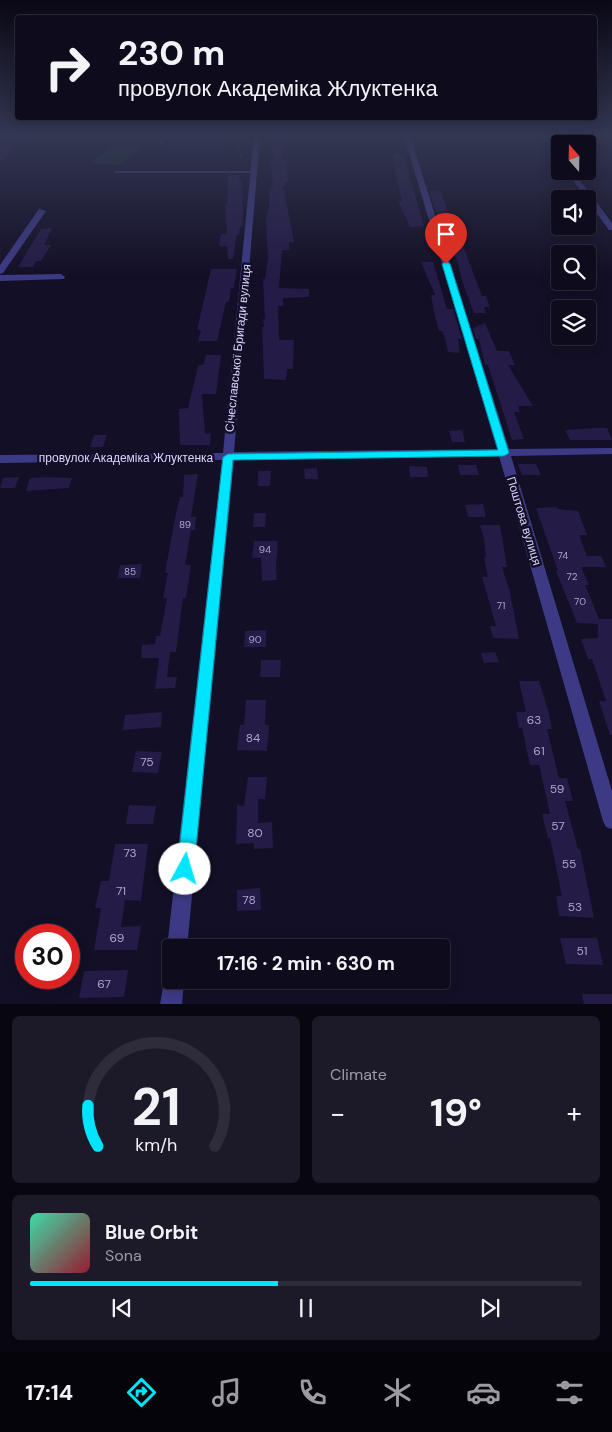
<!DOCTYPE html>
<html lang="en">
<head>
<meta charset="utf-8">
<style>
	:root { --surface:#0e0b1c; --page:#1c1929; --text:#f1f3f6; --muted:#9b9ba3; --line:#2e2b3b; --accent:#00e5ff }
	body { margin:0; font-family:"DM Sans",sans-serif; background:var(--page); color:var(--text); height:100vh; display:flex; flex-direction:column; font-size:19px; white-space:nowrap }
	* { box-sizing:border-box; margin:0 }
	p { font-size:16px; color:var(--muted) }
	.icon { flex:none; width:28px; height:28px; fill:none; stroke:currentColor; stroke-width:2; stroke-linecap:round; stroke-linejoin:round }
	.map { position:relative; height:1004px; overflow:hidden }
	.side { display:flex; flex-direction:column; gap:12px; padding:12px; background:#08060f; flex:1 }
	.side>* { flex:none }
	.hud { position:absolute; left:15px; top:15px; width:582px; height:105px; border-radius:5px; box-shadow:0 2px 12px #0003,0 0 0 1px var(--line); background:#0e0b1c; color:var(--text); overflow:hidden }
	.needle { width:32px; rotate:340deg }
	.fabs { position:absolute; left:551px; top:135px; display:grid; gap:10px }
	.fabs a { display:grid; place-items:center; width:45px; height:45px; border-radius:5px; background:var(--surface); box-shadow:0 2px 12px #0003,0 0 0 1px var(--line); font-size:25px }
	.speed { position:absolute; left:15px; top:924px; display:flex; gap:10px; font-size:25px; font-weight:700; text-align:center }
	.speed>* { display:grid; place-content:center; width:65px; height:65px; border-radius:50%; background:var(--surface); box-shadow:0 2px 12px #0003,0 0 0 1px var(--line); line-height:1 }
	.speed .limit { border:8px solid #d22; background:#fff; color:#111 }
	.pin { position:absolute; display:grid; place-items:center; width:42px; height:42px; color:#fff; margin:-51px -21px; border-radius:50% 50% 50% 0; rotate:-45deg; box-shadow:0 0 5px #0007 }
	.pin .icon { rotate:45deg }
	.me { position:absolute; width:55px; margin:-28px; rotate:6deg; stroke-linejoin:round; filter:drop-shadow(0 0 4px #0008) }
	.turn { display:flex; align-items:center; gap:18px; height:105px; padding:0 20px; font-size:22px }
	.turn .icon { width:65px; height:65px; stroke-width:2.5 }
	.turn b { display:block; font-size:35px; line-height:42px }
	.big { font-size:38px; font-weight:700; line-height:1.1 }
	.side .tile { flex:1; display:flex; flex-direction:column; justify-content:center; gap:8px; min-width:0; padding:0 18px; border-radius:8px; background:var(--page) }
	.side .dial { align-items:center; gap:0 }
	.dial svg { height:130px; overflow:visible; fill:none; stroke:var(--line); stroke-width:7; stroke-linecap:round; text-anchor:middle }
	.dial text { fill:var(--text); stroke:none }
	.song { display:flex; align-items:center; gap:15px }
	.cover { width:60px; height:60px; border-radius:8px; background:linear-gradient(135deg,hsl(160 70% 55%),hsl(350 70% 35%)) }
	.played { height:5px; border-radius:2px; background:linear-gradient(90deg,var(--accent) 45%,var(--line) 45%) }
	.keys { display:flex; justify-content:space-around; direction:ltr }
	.heat { display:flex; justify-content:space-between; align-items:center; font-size:28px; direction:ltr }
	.side .tiles { flex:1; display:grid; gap:12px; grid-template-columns:1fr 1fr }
	.tile:last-child { grid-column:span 2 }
	.trip { position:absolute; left:162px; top:939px; width:288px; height:50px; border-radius:5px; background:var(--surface); box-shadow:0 2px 12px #0003,0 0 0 1px var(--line); font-weight:700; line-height:50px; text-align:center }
	.tab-bar { display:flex; height:80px; justify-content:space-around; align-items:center; background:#06040b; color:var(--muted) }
	.tab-bar .icon { width:35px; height:35px }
	.tab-bar .active { color:var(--accent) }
	.tab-bar b { font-size:22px; color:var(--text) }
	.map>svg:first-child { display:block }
	.green { fill:#12302f }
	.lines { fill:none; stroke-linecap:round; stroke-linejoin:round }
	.stream { stroke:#0a1f44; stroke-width:2 }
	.building { fill:#241b47 }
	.path { stroke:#2fb8b0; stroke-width:1; stroke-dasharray:1 2; stroke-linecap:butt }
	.service { fill:#3d3a85; fill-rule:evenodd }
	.minor { fill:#3d3a85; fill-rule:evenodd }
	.tertiary { fill:#3d3a85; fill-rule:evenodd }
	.route { fill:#00e5ff; stroke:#0095a6 }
	.labels { text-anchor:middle; stroke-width:5; stroke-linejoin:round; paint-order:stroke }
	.number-label { font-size:10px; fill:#aca6d1 }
	.street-label { font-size:12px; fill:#d9d4ff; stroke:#130f26 }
	.near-number-label { font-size:12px; fill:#aca6d1 }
</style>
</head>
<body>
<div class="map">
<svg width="612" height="1005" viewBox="0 0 612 1005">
	<rect width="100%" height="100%" fill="#130f26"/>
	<path class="green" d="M114,143l28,1 -20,21 -30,-2z"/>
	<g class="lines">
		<path class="stream" d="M605,136l7,22"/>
	</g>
	<g class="building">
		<path d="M172,136h52v11l-56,1z"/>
		<path d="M274,141h12l-4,19h5l1,22h-3l1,4h-3l11,56h-5v8h-7l-3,38 30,1v8l-26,1v8h-5l1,34h15l-1,29h-6l-1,11 -22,-1 -2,-52h2l-1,-8h2l-2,-40h2l3,-22 -2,-37 3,-15v-18h4l-2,-27h3l-2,-12z"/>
		<path d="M0,142h18l-18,22z"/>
		<path d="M393,154h10l21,72 -14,1 -12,-26h4l-7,-29z"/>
		<path d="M228,175h12l-1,6h3l1,40 -1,6h-2l-1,7h-2l-4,25h-5l-1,-13h-8l2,-12h6l-2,-30h2z"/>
		<path d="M440,190l11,30 -11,4 -11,-33z"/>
		<path d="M449,226l16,25 17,45h4l4,11h-6l2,6h-12l-12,-32 -5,-21 -15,-30z"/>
		<path d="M52,228l-8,17h7l-10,16h-5l-3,6h-15l23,-38z"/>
		<path d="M421,262h12l14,47h6l9,30h-4l2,14 -12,-1 -2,-10 -4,-11h-3l-4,-15 -4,-21h4z"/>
		<path d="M211,269h26l-3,19h-3l-2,14h-3l-9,39h-19l3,-11h-4z"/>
		<path d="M485,323l12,28h12l6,14h-7l25,41h-15l2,6h-6l10,27 -12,1 -24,-75h-3l-6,-26h-3l-3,-11z"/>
		<path d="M206,355h15l-5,39h-14l3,40 6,-1 -1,12h-30l-1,-36 9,-1 10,-42 6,-2z"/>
		<path d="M595,428h12l5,12h-42l-5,-10z"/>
		<path d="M462,430l3,12h-13l-3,-11z"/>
		<path d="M94,435h13l-4,12h-13z"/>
		<path d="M518,464h18l5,11h-19z"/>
		<path d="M458,465h18l3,10h-19z"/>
		<path d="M409,466l18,1 1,10h-18z"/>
		<path d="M317,468l1,11h-13l-1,-10z"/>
		<path d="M258,471h13l-1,15h-12z"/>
		<path d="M198,474l-7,43h5l-1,13h-4l-6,35h6l-5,33h-3l-7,54h-6l-3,25h10l-2,11 -20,1 4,-31h-18l1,-13 13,-1 1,-8h4l7,-38h-4l5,-25h-3l10,-55 5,-21h3l1,-22z"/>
		<path d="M19,477l-4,11h-15l3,-10z"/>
		<path d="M30,478l16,-1 26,1 -3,10 -43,3z"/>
		<path d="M483,504l3,13h-18l-3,-12z"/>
		<path d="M556,507l1,2 21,2 9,24h-8l8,21h14l5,11h-25l8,18h-4l14,34h13v116h-2l-11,-34h7l-14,-42h-4l-7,-20 17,-1v-14l-21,-1 -21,-52h2l-22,-63z"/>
		<path d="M254,513h12l-1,14h-12z"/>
		<path d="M480,525h20l7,42h-5l8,25 9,47 -26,-1 -3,-12h6l-14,-49h6l-4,-20h2l-2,-19z"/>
		<path d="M254,541h24l-2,26 1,13 -15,1 -1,-23h-9z"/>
		<path d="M142,564l-2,14h-22l2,-13z"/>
		<path d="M266,630v17h-22l1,-16z"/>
		<path d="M495,652l4,10 -15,1 -3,-10z"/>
		<path d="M261,660h20l-1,17h-20z"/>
		<path d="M519,681h20l10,32 3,16h-5l12,49h8l6,23h-8l13,48h2l14,69 -35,-2 -3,-20h6l-12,-58h-2l-6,-24h8l-11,-49h-9l-8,-37h-3l-3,-16h10z"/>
		<path d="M246,700h20l-1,25h4l-2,26 -30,-1 3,-25h4z"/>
		<path d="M162,712l-1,15 -38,3 2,-15z"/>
		<path d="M136,751l26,1 -4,21 -26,-1z"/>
		<path d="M248,777h19l-2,22h-7v24l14,-1 1,26 -19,1v-6l-18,1 1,-39 7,1z"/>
		<path d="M129,805l27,1 -3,18h-27z"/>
		<path d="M115,844h33l-7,57 -16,-1 -4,27 20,-1 -4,24h-43l7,-42h-6l6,-27h8z"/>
		<path d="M260,888l1,22 -24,1v-21z"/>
		<path d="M560,938h37l6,27 -37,-1z"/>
		<path d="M128,970l-4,27 -45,1 5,-27z"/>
		<path d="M582,994h30v11h-28z"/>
	</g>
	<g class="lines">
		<g class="path">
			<path d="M214,139h33"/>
			<path d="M236,139l5,19"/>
		</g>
		<g class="service">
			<path d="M26,136h4l-5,4h-25v-2h24z"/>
			<path d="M162,136h4l-5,10h-2z"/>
			<path d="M116,171h138l2,1 -2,1h-139l-1,-1z"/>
		</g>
		<g class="minor">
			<path d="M254,136h6l-26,316 263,-3 -93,-313h6l99,313 103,-1v6l-101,2 101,335v38l-6,-2 -3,-6 -104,-365 -265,3 -47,489h-16v8l-4,-8 55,-488 -222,3v-8l223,-2z"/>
			<path d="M39,209l7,2 -43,62 -3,1v-9z"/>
			<path d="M61,274l4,3 -1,2 -64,2v-6z"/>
			<path d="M171,971v9h13l-2,25h-22l4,-25 3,-7z"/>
		</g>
		<g class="tertiary">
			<path d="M541,136h6l13,18v6z"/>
			<path d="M566,171h7l39,52v7h-3z"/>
		</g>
	</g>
	<linearGradient id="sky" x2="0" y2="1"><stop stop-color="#0a0815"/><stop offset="0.49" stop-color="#333752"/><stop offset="1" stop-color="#333752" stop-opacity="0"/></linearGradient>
	<rect width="612" height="276" fill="url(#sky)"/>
	<path class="route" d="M446,261l4,3 59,189 -5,3 -271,4 -39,409 -3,6 -6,2 -6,-2 -2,-6 46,-412 5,-3 270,-4 -56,-186z"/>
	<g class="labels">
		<g class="number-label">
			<text x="185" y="528">89</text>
			<text x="265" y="553">94</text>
			<text x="563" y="559">74</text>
			<text x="130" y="575">85</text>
			<text x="572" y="580">72</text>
			<text x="580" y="605">70</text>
			<text x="501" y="609">71</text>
			<text x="255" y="643">90</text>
		</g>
		<g class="street-label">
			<text transform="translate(238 348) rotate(-84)" y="4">Січеславської Бригади вулиця</text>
			<text x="126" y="462">провулок Академіка Жлуктенка</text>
			<text transform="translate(524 521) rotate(73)" y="4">Поштова вулиця</text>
		</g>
		<g class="near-number-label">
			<text x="534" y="724">63</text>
			<text x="253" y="742">84</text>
			<text x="539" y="755">61</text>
			<text x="147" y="766">75</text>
			<text x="557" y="793">59</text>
			<text x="558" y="830">57</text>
			<text x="255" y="837">80</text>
			<text x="130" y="857">73</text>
			<text x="569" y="868">55</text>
			<text x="121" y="895">71</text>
			<text x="249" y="904">78</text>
			<text x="575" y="911">53</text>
			<text x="117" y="942">69</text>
			<text x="582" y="955">51</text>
			<text x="104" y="988">67</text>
		</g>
	</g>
</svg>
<div class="fabs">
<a><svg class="needle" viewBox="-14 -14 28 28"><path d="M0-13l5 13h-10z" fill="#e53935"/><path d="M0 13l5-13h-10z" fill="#9b9ba3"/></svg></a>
<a><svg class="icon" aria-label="sound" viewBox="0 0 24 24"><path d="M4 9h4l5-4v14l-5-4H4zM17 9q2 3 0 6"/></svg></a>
<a><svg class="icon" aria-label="search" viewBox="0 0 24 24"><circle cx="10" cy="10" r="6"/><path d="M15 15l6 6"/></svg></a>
<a><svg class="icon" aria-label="layers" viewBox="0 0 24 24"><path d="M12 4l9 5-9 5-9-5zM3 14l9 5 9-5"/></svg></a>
</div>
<div class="speed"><div class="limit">30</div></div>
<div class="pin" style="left:446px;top:264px;background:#d93025"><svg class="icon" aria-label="arrive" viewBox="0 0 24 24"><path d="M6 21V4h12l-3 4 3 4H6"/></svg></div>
<svg class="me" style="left:185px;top:869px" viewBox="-20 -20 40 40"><circle r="19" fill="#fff"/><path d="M0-13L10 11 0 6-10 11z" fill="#00e5ff"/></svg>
<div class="trip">17:16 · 2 min · 630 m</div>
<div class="hud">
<div class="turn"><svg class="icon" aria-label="right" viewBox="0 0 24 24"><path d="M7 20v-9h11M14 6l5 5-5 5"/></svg><div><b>230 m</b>провулок Академіка Жлуктенка</div></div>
</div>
</div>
<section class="side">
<div class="tiles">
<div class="tile dial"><svg viewBox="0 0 100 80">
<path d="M14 69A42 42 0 1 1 86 69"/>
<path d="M14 69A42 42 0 0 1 8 44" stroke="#00e5ff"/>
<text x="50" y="56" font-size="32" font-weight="700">21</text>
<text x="50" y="72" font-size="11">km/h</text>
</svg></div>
<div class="tile"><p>Climate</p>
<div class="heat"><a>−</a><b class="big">19°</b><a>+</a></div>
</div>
<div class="tile">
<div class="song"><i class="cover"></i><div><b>Blue Orbit</b><p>Sona</p></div></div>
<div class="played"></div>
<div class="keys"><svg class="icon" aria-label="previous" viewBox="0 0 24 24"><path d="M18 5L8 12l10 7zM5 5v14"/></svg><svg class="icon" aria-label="pause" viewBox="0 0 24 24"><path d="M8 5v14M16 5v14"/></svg><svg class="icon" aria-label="next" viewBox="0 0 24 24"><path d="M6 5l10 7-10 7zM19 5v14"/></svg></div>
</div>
</div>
</section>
<nav class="tab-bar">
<b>17:14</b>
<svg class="icon active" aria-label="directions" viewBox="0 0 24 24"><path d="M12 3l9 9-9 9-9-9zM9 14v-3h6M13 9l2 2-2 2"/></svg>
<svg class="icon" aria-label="music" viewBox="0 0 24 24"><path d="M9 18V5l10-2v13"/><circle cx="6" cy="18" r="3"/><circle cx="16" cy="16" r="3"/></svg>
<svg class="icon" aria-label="phone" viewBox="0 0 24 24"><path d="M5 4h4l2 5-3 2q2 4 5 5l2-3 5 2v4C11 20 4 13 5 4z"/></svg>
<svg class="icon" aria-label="climate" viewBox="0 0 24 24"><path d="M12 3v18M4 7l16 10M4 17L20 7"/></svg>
<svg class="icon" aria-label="car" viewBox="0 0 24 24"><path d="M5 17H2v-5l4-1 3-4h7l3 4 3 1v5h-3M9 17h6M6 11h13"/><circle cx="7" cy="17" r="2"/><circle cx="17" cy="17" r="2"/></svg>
<svg class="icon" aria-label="filters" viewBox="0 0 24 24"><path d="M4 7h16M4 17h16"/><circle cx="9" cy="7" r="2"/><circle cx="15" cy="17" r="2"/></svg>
</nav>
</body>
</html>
